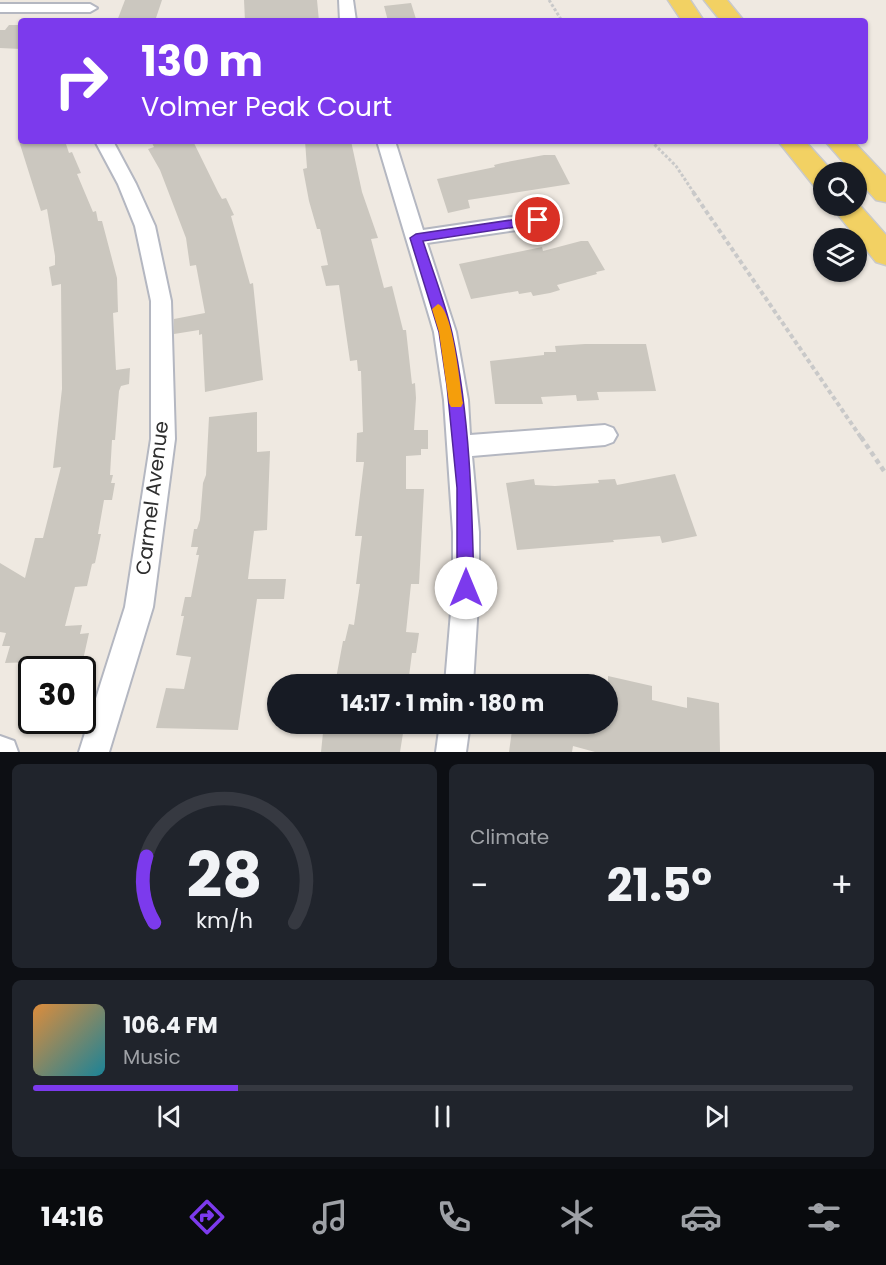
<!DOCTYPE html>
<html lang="en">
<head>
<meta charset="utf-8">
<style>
	:root { --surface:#171b24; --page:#20242c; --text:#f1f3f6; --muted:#9ea1a6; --line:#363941; --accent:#7c3aed }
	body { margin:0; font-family:Poppins,sans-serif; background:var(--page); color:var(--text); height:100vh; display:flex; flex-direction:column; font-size:22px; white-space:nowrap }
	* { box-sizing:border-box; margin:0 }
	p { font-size:20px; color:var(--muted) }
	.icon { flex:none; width:33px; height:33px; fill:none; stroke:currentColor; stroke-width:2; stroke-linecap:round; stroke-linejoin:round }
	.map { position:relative; height:752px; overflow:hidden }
	.details { display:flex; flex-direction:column; gap:12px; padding:12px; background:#0d0f14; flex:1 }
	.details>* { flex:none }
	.hud { position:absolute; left:18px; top:18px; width:850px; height:126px; border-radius:6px; box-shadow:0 2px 4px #0004; background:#7c3aed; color:#fff; overflow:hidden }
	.tools { position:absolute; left:813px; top:162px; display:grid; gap:12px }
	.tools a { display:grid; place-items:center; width:54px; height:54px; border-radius:50%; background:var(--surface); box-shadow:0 2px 4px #0004; font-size:30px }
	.speed { position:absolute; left:18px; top:656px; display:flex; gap:12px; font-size:30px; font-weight:700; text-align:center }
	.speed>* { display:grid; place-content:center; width:78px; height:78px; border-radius:50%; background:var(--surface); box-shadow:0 2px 4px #0004; line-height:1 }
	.speed .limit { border:3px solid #111; border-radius:9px; background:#fff; color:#111 }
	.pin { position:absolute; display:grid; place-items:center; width:51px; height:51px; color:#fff; margin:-26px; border:3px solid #fff; border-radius:50%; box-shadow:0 2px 6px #0007 }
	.me { position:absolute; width:66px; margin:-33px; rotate:0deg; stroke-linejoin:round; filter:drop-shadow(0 0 4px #0008) }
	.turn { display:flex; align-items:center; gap:21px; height:126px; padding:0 24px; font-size:27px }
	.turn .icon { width:78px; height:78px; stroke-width:2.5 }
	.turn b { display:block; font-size:42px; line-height:51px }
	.big { font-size:45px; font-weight:700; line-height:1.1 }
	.details .widget { flex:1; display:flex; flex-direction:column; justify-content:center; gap:9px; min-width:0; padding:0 21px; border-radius:9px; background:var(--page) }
	.details .dial { align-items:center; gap:0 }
	.dial svg { height:156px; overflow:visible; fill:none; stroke:var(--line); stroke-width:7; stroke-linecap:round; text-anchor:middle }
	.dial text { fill:var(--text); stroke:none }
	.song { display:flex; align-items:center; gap:18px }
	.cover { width:72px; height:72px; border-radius:9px; background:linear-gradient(135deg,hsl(30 70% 55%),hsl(190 70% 35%)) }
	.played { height:6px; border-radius:3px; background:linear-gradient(90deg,var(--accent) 25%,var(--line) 25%) }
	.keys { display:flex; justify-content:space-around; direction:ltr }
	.heat { display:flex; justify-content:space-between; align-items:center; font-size:33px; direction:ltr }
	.details .tiles { flex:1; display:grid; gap:12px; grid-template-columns:1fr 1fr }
	.widget:last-child { grid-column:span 2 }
	.trip { position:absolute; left:267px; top:674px; width:351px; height:60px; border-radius:30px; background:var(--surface); box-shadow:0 2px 4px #0004; font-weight:700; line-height:60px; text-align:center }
	.tab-bar { display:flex; height:96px; justify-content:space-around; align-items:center; background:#090b0e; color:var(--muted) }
	.tab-bar .icon { width:42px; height:42px }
	.tab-bar .active { color:var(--accent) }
	.tab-bar b { font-size:27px; color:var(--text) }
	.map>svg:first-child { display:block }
	.building { fill:#cbc7bf }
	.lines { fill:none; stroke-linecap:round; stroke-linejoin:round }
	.street-casing { stroke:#b4b7c1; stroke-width:4 }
	.primary-casing { stroke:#c9c9c9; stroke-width:3 }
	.path-far2 { stroke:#c9c9c9; stroke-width:3; stroke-dasharray:3 2; stroke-linecap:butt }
	.path-far1 { stroke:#c9c9c9; stroke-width:4; stroke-dasharray:4.5 3; stroke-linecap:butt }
	.path { stroke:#c9c9c9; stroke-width:4.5; stroke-dasharray:5 4; stroke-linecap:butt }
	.street { fill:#fff; fill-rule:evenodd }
	.primary { fill:#f2d163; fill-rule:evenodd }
	.route { fill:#7c3aed; stroke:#51269a; stroke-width:1.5 }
	.slow { fill:#f59e0b }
	.labels { text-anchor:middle; stroke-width:5; stroke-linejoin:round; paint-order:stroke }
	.street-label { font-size:20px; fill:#2e2e2e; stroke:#fff }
</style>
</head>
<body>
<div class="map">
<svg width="886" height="752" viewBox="0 0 886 752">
	<rect width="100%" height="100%" fill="#efe9e1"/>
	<g class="building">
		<path d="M125,0h37l-7,21h-38z"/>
		<path d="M244,0h73l2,21h-74z"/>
		<path d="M411,3l5,16 -28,2 -4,-15z"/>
		<path d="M9,25h12v24l-21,-1v-18h5z"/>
		<path d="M19,141h46l4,12 3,-1 9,21 -4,1 16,38 3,-1 2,10h4l15,57 1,34 -5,1 3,57 14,-2 -1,16 -8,2 -2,5 -4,49h-3l-2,35h3l-2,8h4l-3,17h-8l-6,34h3l-6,29 -3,1 -5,22 -12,1 -10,39 17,-1 -2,9 9,-1 -6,27 -78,3 5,-17h-8l4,-13 -6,-1v-69l25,15 10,-40h8l18,-71 -8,1 9,-79 -1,-105 -9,2 -3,-19 6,-2v-9l-8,-47 -6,2z"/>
		<path d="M151,141h42l25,51 4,7 4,-1 8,17 -3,1 19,68 3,-1 10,97 -58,12 -3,-58 -3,1v-5l-25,4v-15l31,-6 -9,-48 -6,1 -4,-28 -26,-68 -12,-21 6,-2z"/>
		<path d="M305,141h46l11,51 16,46 -7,1 13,49 8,-2 11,44h3l6,54 3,-1 1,15 -2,32h14v19h-7v6l-15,1v33h18l-5,95h-8l-5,48 13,1 -3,20h-4l-4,31h-73l8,-43h2l4,-17 5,1 6,-41h-4l6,-48h-7l9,-74h-8l1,-29 6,-1 -2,-61h-3l-1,-11 -7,1 -11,-76 -13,1 -5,-20 7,-1 -8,-36h-3l-8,-28 -6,-32 4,-1z"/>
		<path d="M544,155h11l15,29 -102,16 2,8 -22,5 -11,-34 58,-12 -1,-2 8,-2z"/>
		<path d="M581,241h7l17,29 -9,2 1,2 -40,11 3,5 -10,3 -17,3 -2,-4 -12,2 -1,-3 -47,8 -12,-35 83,-17 1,4z"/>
		<path d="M585,344h61l10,47 -59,1 2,8 -22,1 -1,-6 -35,2 2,7h-48l-5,-43 54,-6v-3h12l-1,-6z"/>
		<path d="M257,412v40l13,-1 -3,79 -13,1 -6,48h38l-2,20h-27l-19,131 -82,-2 10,-40 18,1 7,-32 -15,-2 8,-39h-3l4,-19h6l8,-42h-3l2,-8h-7l3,-18h3l3,-9 3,-37 3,-8 3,-58z"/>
		<path d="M675,474l22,62 -35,7 -2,-7 -47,4 1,2 -97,8 -11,-67 28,-4 1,6 20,1 44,-3 -1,-3 17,-1 2,6z"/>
		<path d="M608,676l44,10v14l35,8v-11l32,6 1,49h-125l-22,-6 -1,6h-63l4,-29h95z"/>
		<path d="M324,723h62l18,4 -4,25h-79z"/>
	</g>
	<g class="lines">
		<defs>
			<g id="street">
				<path d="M339,0h14l3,21h-16z"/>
				<path d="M0,4h90l7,4 -7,4h-90z"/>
				<path d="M95,141h18l23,43 19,42 16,75 4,138 -22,168 -44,145h-30l46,-145 26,-168v-138l-16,-75 -17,-42z"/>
				<path d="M377,141h18l28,89 115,-17 7,2 3,5 -3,5 -7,2 -111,16 29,89 12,68 2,35 135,-10 8,3 4,7 -4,7 -8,3 -133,11 7,76v56l-6,96h-28l8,-96v-56l-9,-132 -10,-68z"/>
				<path d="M440,723h30l-4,29h-30z"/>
				<path d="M0,736l14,5 4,11h-18z"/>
			</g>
			<g id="primary">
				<path d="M668,0h22l14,21h-22z"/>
				<path d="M704,0h23l17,21h-23z"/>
				<path d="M778,141h27l28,31h-9v17l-10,-3z"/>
				<path d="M825,141h28l33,35v26l-10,-2 -20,-22v-6h-4z"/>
				<path d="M856,201l30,34v30l-10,-3 -45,-56h25z"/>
			</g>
		</defs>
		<use href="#street" class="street-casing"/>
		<use href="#primary" class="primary-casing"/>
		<g class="path-far2">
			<path d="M549,0l13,21"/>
			<path d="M651,141l25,25 18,27"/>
		</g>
		<path class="path-far1" d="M693,192l169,247"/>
		<path class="path" d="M861,437l25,37"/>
		<use href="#street" class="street"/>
		<use href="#primary" class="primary"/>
	</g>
	<path class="route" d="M538,216l4,1v6l-119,18c10,31 22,61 29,92 18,83 20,170 22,255l-3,6 -5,2 -6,-2 -3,-6v-100l-10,-102 -8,-54 -29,-94 6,-4z"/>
	<path class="slow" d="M438,304c15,5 22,82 25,99l-2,4h-10l-2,-4 -10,-71 -7,-23z"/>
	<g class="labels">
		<g class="street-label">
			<text transform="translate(152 498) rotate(-83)" y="7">Carmel Avenue</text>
		</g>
	</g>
</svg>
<div class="tools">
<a><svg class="icon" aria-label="search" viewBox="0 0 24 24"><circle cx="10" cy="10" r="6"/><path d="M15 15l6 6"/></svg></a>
<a><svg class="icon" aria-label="layers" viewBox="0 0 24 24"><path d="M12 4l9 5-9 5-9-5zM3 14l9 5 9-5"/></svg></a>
</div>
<div class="speed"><div class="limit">30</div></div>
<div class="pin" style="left:538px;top:220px;background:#d93025"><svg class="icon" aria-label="arrive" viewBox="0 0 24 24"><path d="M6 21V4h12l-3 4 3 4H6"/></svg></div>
<svg class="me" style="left:466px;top:588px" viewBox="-20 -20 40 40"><circle r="19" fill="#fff"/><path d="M0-13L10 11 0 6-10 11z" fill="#7c3aed"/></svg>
<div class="trip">14:17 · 1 min · 180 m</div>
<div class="hud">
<div class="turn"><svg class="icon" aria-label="right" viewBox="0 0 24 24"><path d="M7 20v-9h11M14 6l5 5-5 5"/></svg><div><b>130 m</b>Volmer Peak Court</div></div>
</div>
</div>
<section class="details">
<div class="tiles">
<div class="widget dial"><svg viewBox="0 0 100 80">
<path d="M14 69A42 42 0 1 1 86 69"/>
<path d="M14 69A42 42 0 0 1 10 35" stroke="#7c3aed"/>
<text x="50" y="56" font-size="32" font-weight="700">28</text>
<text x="50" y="72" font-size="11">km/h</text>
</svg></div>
<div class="widget"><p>Climate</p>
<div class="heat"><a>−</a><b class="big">21.5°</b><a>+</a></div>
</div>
<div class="widget">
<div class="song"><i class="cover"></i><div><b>106.4 FM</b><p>Music</p></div></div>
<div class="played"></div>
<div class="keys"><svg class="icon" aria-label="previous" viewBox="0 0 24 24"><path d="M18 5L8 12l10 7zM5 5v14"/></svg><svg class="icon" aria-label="pause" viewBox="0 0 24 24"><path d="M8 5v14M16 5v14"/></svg><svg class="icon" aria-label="next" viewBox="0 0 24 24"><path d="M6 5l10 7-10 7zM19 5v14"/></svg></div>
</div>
</div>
</section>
<nav class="tab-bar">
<b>14:16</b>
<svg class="icon active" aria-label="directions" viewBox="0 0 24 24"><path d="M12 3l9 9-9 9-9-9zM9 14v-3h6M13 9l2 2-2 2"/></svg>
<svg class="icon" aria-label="music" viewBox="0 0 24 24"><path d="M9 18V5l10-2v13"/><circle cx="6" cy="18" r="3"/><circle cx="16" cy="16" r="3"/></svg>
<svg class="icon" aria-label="phone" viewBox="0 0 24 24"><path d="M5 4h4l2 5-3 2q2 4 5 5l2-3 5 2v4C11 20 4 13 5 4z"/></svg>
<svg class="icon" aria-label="climate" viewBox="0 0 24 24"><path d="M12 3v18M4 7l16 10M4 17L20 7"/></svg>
<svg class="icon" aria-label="car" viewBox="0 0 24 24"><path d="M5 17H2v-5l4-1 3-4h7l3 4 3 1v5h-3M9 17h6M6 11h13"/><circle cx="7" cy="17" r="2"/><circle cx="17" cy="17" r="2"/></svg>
<svg class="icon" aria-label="filters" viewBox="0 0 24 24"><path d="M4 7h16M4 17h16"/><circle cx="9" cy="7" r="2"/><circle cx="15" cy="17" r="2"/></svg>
</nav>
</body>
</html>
